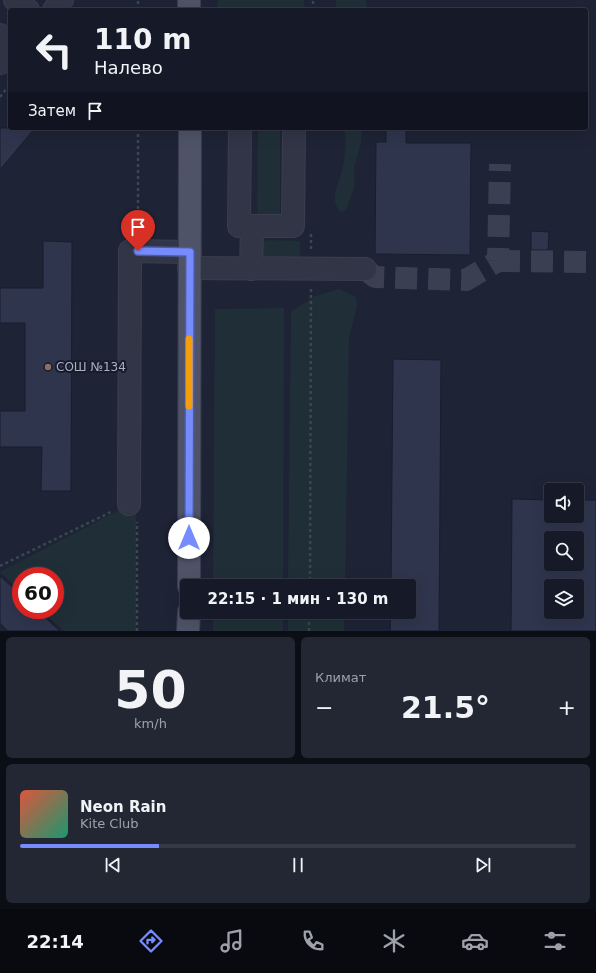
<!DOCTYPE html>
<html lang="ru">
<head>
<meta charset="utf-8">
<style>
	:root { --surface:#161a28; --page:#232734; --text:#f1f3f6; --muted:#9ea1a8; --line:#353845; --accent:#768cfd }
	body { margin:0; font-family:"DejaVu Sans",sans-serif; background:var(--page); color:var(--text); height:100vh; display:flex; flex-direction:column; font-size:15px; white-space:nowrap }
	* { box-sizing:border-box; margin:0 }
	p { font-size:13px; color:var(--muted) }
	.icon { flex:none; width:22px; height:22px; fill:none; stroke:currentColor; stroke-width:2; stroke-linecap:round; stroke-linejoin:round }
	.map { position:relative; height:631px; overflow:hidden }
	.details { display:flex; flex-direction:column; gap:6px; padding:6px; background:#0c0e16; flex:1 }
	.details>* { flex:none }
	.banner { position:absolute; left:8px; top:8px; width:580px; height:122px; border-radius:4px; box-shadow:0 4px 16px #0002,0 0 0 1px var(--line); background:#161a28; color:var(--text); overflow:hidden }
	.controls { position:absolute; left:544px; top:483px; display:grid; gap:8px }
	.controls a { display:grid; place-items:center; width:40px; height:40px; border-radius:4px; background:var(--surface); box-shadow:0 4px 16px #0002,0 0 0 1px var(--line); font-size:20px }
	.speed { position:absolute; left:12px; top:567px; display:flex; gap:8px; font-size:20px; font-weight:700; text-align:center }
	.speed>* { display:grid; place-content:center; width:52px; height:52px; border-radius:50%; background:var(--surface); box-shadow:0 4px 16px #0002,0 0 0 1px var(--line); line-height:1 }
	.speed .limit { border:6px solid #d22; background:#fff; color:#111 }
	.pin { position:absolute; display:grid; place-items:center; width:34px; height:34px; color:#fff; margin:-41px -17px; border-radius:50% 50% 50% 0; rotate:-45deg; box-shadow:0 0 4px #0007 }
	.pin .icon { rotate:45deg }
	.me { position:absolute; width:44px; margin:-22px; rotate:0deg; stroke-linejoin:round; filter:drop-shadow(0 0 3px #0008) }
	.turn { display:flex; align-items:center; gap:14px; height:84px; padding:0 20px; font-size:18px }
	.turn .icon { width:52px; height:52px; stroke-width:2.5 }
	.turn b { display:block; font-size:28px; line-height:34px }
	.then { display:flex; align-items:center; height:38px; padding:0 20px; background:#0003; gap:8px; font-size:15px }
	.big { font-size:30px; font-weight:800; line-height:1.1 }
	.details .card { flex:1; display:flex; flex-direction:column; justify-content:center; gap:6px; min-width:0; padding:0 14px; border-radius:6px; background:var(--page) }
	.details .dial { align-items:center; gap:0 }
	.dial b { font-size:52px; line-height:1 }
	.song { display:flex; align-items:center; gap:12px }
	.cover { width:48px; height:48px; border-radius:6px; background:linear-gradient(135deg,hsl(10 70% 55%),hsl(160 70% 35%)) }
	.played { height:4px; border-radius:2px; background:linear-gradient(90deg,var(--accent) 25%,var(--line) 25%) }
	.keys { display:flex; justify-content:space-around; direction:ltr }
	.heat { display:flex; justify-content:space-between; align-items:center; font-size:22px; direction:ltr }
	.details .tiles { flex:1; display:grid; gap:6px; grid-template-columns:1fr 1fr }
	.card:last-child { grid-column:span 2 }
	.trip { position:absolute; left:180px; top:579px; width:236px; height:40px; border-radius:4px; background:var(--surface); box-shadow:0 4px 16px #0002,0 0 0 1px var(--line); font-weight:800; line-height:40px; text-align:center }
	.tab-bar { display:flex; height:64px; justify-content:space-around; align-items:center; background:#090a10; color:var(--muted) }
	.tab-bar .icon { width:28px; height:28px }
	.tab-bar .selected { color:var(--accent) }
	.tab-bar b { font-size:18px; color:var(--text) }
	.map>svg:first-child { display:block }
	.green { fill:#202f37 }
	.building { fill:#2f354d; stroke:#191d2d; fill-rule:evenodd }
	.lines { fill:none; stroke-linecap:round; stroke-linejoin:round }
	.minor-tunnel { stroke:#3a3f52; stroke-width:22; stroke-dasharray:22 11; stroke-linecap:butt }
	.minor-casing { stroke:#3a3e50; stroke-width:24 }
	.major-casing { stroke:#3a3e50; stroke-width:24 }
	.path { stroke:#384850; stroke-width:2.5; stroke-dasharray:3 3; stroke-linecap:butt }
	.minor { stroke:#313546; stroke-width:22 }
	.major { stroke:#4f5367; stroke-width:22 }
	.route-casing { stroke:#4d5ba4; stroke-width:10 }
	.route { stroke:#768cfd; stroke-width:7 }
	.slow { stroke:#f59e0b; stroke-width:7 }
	.education-dot { fill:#8d6e63; stroke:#171b2b; stroke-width:1.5 }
	.labels { text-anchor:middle; stroke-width:4; stroke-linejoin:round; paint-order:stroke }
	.poi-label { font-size:12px; fill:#aaafc4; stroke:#171b2b; text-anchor:start }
</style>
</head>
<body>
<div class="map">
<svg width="596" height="631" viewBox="0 0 596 631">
	<rect width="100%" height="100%" fill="#1e2336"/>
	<g class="green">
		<rect x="218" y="0" width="86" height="10"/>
		<rect x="336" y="0" width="30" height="10"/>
		<path d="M258,128h22v90l-23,1z"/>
		<path d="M344,128h18l-1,14 -7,26v20l-8,22 -6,2c-11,-15 -2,-25 2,-41 3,-12 5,-30 2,-43z"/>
		<path d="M267,240l33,1v23l-36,1 -7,-18 5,-5z"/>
		<path d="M339,289l17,8 1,10 -8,31 -4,248h-57l3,-275 25,-15z"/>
		<path d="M284,308l-1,278h-70l2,-277z"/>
		<path d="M127,506l9,1v124h-72l-23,-21h14v-34h-34v15l-21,-19z"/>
		<rect x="213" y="612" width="70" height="19"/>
		<rect x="288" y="612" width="56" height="19"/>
	</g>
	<g class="building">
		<path d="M0,128h35l-35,42z"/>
		<path d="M386,128h20v15h65l-1,112 -95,-1 1,-112h10z"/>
		<path d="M531,231l18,1 -1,18h-17z"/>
		<path d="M43,241l29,1 -1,249h-30l1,-44h-42v-36h25v-88h-25v-35h43z"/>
		<path d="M393,359l48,1 -2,271h-49l1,-19h18v-26h-18z"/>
		<path d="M512,499l39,1v16h26v-16h19v131h-85zM551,538h26v26h-26zM551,586h26v26h-26z"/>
		<path d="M0,576l21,19v15h16l23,21h-52l-8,-8z"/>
	</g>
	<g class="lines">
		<g class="minor-tunnel">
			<path d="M498,261l98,1"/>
			<path d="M365,269l10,8 91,3 32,-19 2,-97"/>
		</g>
		<defs>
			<g id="minor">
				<path d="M15,0l13,10"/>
				<path d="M54,10l8,-10"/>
				<path d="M0,35l10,9"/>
				<path d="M0,63l10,-12"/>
				<path d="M240,128l-1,98h54l1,-98"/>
				<path d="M189,268l176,1"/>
				<path d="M251,269l1,-43"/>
				<path d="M129,504l1,-253 60,1"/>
			</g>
			<g id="major">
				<path d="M189,0v10"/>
				<path d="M189,586l1,-458"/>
				<path d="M188,631l1,-19"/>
			</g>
		</defs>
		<use href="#minor" class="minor-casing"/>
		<use href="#major" class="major-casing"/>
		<g class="path">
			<path d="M138,10v-10"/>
			<path d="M313,10v-10"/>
			<path d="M0,97l10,-13"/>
			<path d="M138,233v-105"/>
			<path d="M311,249v-17"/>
			<path d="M0,566l113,-55"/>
			<path d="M310,586l1,-298"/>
			<path d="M137,631v-109"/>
			<path d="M309,631v-19"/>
		</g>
		<use href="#minor" class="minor"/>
		<use href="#major" class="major"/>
	</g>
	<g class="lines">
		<defs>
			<path id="route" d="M138,251l52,1 -1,286"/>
		</defs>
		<use href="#route" class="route-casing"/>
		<use href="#route" class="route"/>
		<path class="slow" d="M189,406v-67"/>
	</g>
	<circle class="education-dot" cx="48" cy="367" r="4"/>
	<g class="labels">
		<g class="poi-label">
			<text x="56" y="371">СОШ №134</text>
		</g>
	</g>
</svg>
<div class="controls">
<a><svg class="icon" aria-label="sound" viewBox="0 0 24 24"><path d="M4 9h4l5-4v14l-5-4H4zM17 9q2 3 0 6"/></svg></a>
<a><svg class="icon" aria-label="search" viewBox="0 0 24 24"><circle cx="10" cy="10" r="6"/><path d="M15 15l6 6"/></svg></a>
<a><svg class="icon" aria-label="layers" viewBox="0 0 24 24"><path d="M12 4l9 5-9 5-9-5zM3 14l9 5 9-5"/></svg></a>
</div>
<div class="speed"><div class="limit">60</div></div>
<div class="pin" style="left:138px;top:251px;background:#d93025"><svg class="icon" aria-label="arrive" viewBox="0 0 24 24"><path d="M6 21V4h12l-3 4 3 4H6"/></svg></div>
<svg class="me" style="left:189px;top:538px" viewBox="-20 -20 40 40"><circle r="19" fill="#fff"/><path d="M0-13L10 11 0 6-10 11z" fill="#768cfd"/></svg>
<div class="trip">22:15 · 1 мин · 130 m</div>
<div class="banner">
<div class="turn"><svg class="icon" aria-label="left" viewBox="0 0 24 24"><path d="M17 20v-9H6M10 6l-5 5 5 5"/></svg><div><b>110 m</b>Налево</div></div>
<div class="then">Затем<svg class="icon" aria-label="arrive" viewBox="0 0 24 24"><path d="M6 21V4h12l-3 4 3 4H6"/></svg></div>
</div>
</div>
<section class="details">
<div class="tiles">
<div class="card dial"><b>50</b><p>km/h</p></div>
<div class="card"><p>Климат</p>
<div class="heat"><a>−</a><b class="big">21.5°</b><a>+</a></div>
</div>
<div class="card">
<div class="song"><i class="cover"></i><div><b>Neon Rain</b><p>Kite Club</p></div></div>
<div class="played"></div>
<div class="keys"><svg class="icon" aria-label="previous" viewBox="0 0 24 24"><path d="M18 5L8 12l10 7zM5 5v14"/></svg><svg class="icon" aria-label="pause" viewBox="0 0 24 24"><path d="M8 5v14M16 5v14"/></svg><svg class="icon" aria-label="next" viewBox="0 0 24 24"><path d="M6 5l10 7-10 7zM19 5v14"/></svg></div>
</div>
</div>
</section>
<nav class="tab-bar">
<b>22:14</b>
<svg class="icon selected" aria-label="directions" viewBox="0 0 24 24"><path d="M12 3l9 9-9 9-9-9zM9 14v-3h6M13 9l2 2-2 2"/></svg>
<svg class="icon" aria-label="music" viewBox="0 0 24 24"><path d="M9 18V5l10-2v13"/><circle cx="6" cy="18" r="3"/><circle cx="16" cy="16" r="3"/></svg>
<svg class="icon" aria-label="phone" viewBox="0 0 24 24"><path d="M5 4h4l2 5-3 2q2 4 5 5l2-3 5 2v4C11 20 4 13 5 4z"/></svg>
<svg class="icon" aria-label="climate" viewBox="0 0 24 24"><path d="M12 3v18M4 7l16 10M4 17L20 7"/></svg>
<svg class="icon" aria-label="car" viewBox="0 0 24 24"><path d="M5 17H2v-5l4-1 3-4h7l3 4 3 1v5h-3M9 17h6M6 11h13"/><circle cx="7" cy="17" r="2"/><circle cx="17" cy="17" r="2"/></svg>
<svg class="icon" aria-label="filters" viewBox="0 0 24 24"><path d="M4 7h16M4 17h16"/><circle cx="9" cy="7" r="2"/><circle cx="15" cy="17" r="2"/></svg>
</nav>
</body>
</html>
